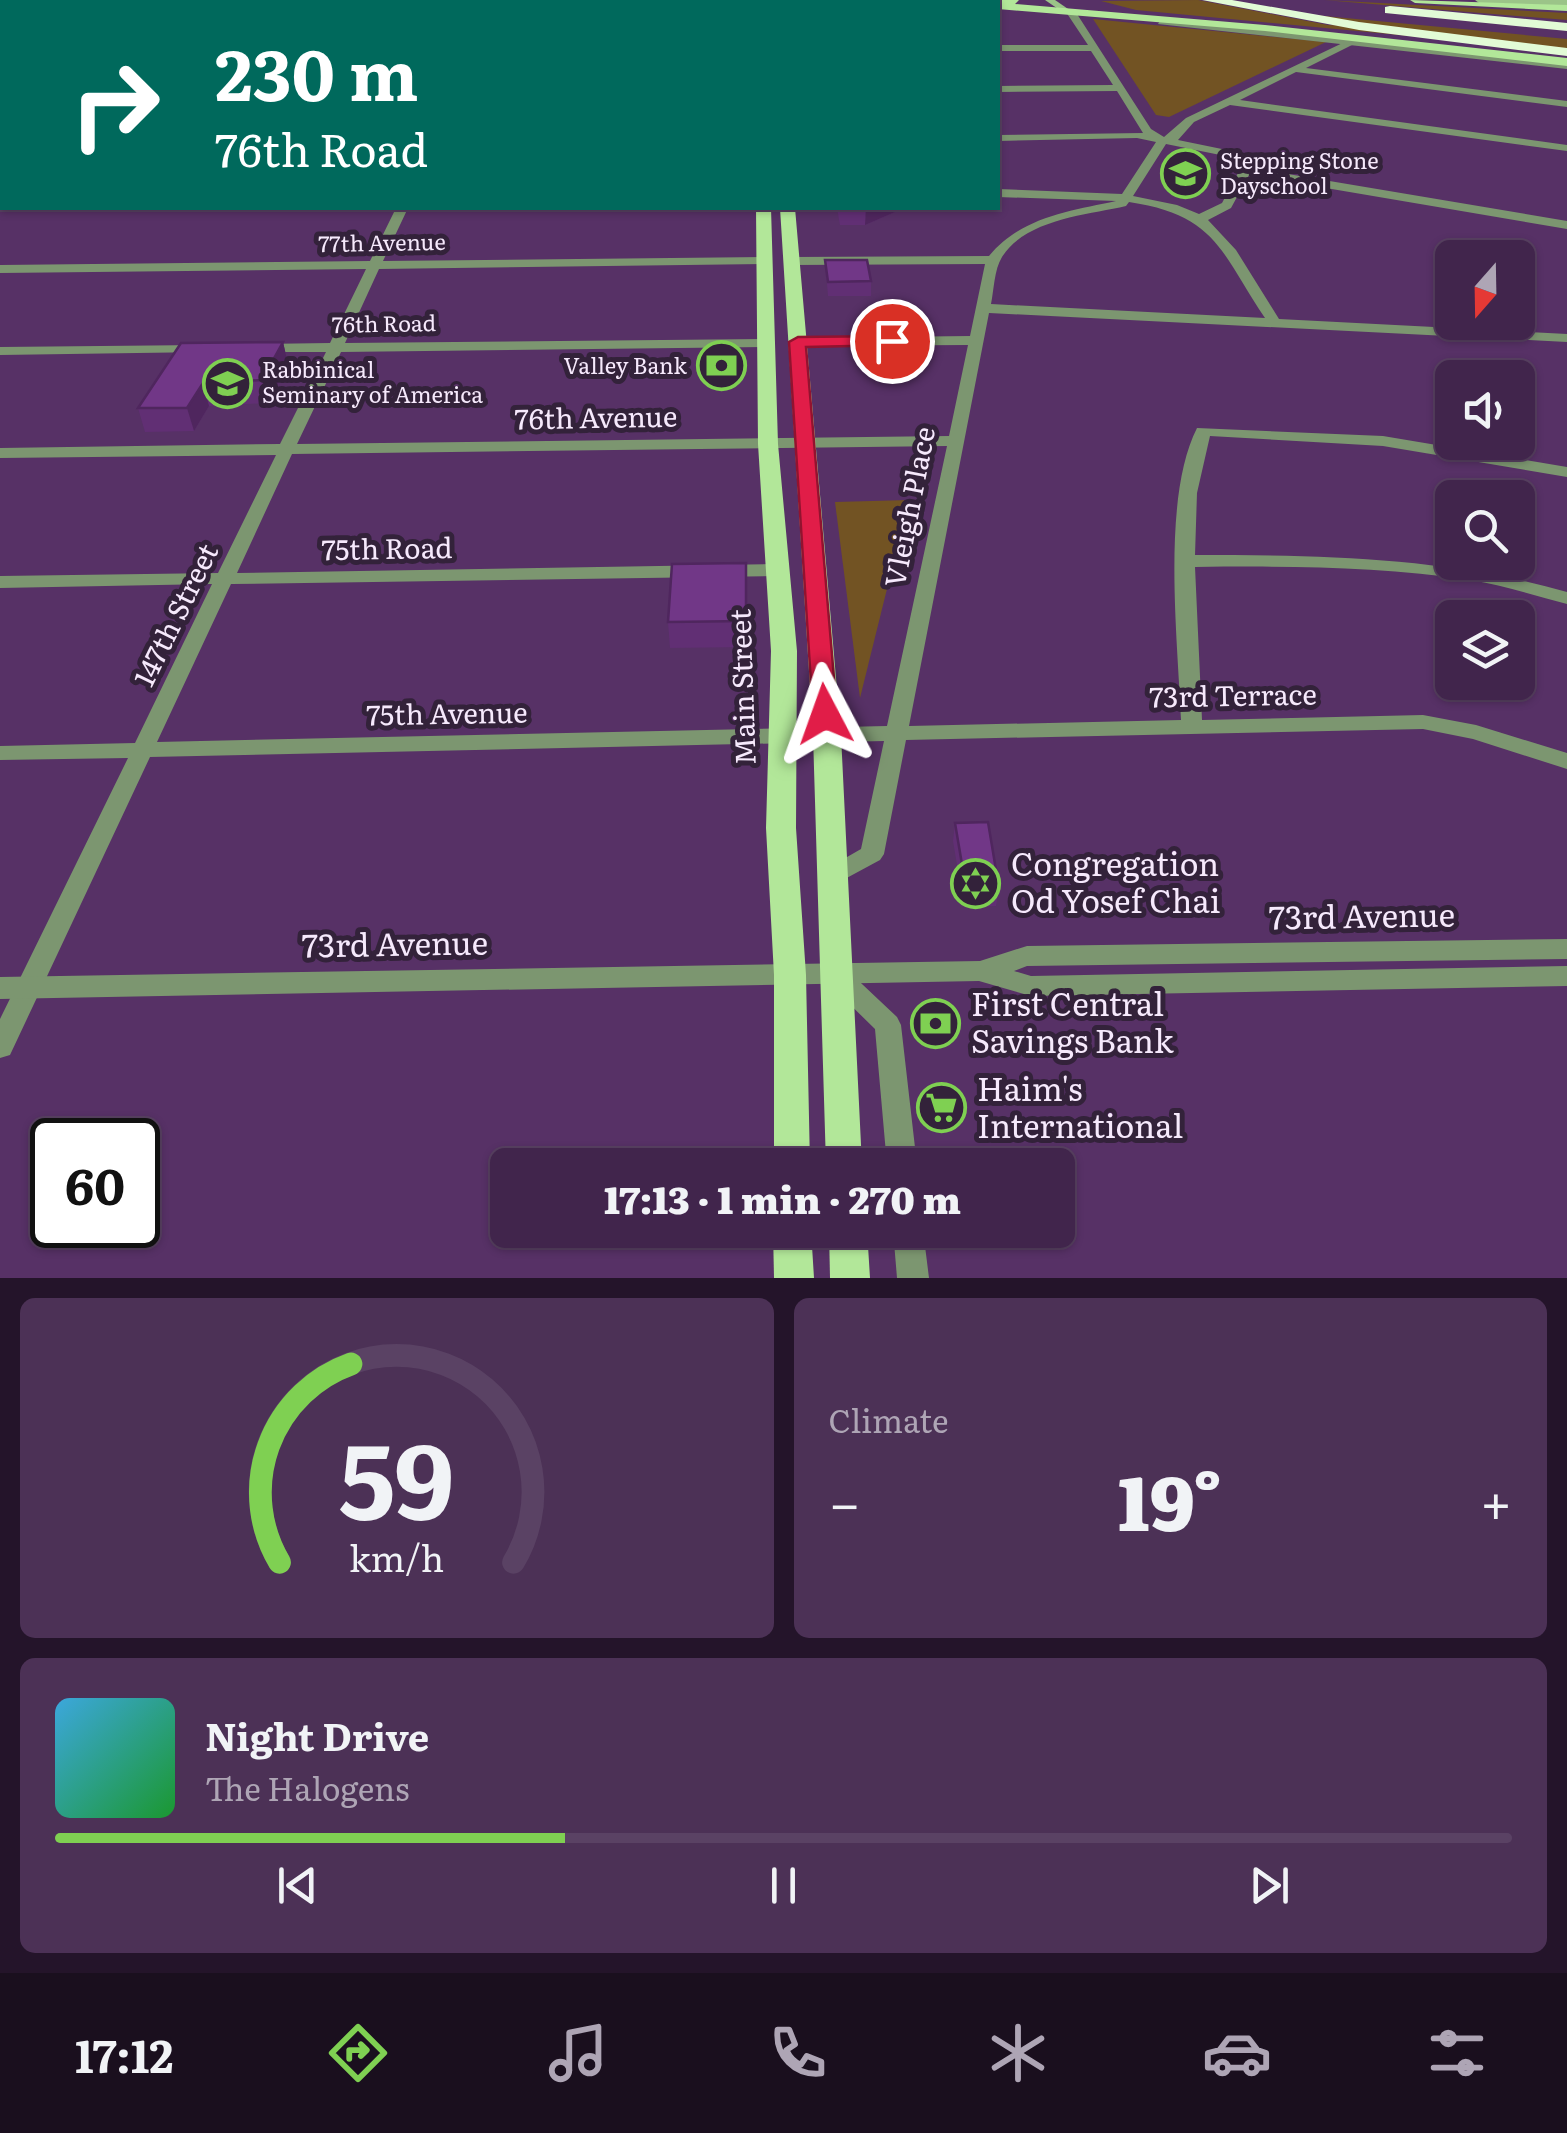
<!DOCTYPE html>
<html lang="en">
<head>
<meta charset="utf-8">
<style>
	:root { --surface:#41254c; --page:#4c3156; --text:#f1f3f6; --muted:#aea5b5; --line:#5a4264; --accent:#7fd052 }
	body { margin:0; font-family:Literata,serif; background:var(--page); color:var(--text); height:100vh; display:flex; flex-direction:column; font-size:38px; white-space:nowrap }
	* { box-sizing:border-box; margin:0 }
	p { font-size:32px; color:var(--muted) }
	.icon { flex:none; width:55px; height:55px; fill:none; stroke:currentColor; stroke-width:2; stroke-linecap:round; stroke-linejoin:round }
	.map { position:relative; height:1278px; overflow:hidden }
	.sheet { display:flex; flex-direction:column; gap:20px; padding:20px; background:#24142a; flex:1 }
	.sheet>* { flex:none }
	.hud { position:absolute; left:0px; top:0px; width:1000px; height:210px; box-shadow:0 2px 8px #0004,0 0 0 2px var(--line); background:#00695c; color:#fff; overflow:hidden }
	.needle { width:65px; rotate:200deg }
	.controls { position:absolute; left:1435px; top:240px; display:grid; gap:20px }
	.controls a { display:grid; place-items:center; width:100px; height:100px; border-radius:15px; background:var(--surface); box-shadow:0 2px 8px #0004,0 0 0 2px var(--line); font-size:50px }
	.speed { position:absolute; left:30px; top:1118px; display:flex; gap:20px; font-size:50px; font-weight:700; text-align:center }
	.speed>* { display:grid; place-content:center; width:130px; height:130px; border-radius:50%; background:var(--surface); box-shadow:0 2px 8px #0004,0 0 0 2px var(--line); line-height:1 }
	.speed .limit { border:5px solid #111; border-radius:15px; background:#fff; color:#111 }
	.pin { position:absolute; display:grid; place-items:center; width:85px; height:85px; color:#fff; margin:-42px; border:5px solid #fff; border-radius:50%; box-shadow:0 2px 10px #0007 }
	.me { position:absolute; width:110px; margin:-55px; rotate:356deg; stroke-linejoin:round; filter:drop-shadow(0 0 8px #0008) }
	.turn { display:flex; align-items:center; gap:35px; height:210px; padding:0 50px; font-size:45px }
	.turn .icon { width:130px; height:130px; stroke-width:2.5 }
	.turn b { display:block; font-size:70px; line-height:85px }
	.big { font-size:75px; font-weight:800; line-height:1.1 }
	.sheet .widget { flex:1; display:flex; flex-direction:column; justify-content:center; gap:15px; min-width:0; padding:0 35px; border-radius:15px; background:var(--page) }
	.sheet .dial { align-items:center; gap:0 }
	.dial svg { height:260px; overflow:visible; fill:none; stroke:var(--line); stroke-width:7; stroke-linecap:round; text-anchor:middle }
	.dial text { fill:var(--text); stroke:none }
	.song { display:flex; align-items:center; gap:30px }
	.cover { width:120px; height:120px; border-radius:15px; background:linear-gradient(135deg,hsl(200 70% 55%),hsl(130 70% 35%)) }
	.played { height:10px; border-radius:5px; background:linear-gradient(90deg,var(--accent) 35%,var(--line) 35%) }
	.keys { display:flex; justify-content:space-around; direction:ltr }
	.heat { display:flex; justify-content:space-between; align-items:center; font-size:55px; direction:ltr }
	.sheet .tiles { flex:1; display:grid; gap:20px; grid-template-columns:1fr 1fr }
	.widget:last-child { grid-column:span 2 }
	.trip { position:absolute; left:490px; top:1148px; width:585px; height:100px; border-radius:15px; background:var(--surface); box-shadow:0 2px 8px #0004,0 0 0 2px var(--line); font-weight:800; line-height:100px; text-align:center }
	.menu { display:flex; height:160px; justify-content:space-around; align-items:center; background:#1a0f1e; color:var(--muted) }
	.menu .icon { width:70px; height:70px }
	.menu .selected { color:var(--accent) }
	.menu b { font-size:45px; color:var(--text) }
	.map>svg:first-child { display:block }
	.green { fill:#725323 }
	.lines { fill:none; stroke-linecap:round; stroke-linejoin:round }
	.minor { fill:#7c9670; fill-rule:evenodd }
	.tertiary { fill:#7c9670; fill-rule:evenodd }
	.secondary { fill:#9bc488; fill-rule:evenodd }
	.primary { fill:#b2e799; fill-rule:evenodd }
	.motorway { fill:#e2fbd6; fill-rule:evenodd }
	.wall { fill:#612f74 }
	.shaded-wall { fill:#4f265e }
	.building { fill:#713787; stroke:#4f265e; stroke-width:2.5 }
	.route { fill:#e11d48; stroke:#92132f; stroke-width:2.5 }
	.labels { text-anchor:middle; stroke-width:10; stroke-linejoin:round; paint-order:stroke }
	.far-poi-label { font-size:22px; fill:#f6e9fc; stroke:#33223a; text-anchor:start }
	.far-street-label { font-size:22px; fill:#f6e9fc; stroke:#33223a }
	.street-label { font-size:28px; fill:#f6e9fc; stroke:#33223a }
	.near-poi-label { font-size:32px; fill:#f6e9fc; stroke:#33223a; text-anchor:start }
	.near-street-label { font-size:32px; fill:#f6e9fc; stroke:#33223a }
</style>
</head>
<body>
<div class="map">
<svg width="1567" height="1278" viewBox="0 0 1567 1278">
	<rect width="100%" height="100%" fill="#573166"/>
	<g class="green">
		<path d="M1198,0l130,25 52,2 -77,-13 264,25v12l-431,-41 -35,-9z"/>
		<path d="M1324,0l243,13v7z"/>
		<path d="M1093,19l233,23 -157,75 -13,-2z"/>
		<path d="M909,500l-49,198 -25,-196z"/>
	</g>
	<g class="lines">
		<g class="minor">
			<path d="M1064,9l13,5 74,115 13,8 22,-19 167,-80 3,5 -50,25 261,33v6l-271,-35 -56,28 327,45v6l-337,-46 -36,17 -16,18 78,16 -4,12 315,53v8l-318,-54 -18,33 -23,12 28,30 43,69 288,15v8l-578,-29 -80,413 272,-6c-3,-80 -20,-221 16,-292l186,8 184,31v10l-184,-31 -173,-10 -13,57 -2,62c127,0 250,2 372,37v12c-32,-8 -64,-19 -97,-24 -91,-14 -183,-14 -275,-13l7,153 221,-5 53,10 91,28v16l-94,-30 -50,-10 -517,11 -22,114 -4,6 -50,27 -9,-3 -3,-6 3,-6 40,-23 23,-108 -734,16 -140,298 -10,3v-39l128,-261 -128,2v-14l135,-3 77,-159 -212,4v-12l218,-3 58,-118 -276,3v-10l280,-4 46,-92h-66l-7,-4 7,-4 70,-1 36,-74 -366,4v-8l370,-4 26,-53h12l-25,53 381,-4 5,1v6l-390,5 -34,74 423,-4 7,4 -7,4 -427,5 -44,92 652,-8 19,-91 -170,1 -7,-4 7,-4 172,-2 15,-72 -193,1 -7,-4 7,-4 197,-1c32,-39 81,-45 127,-55l-118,-4v-8l124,5 34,-52 -19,-4 -139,3v-6l145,-2 -26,-42 -119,1v-6l115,-1 -22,-34h-93v-6h90zM1166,144l79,16 -23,43 -23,11 -22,-9 -44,-9zM1129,202c88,13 92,51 136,116l-274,-14c3,-14 3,-34 11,-47 24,-38 85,-42 124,-51zM947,446l-60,280 -730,16 74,-158 544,-8 9,-6 -9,-6 -538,9 55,-119z"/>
			<rect x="0" y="53" width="2" height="6"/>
			<rect x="0" y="94" width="2" height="6"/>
			<rect x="0" y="142" width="2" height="6"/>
			<path d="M2,175v10l-2,1v-10z"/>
			<rect x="0" y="197" width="2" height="8"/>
			<path d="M201,345l7,4 -2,3 -206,3v-8z"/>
			<path d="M836,965l9,3 52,49 4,8 16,140h-30l-12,-136 -48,-47 -4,-7 4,-7z"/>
			<path d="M893,1230h30l6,48h-32z"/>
		</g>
		<g class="tertiary">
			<path d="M1161,19l406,44v6l-409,-45z"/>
			<path d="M1567,939v20l-540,7 -13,5 17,5 536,-10v20l-536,10 -52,-15 -979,18v-22l980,-16 47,-15z"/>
		</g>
		<g class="secondary">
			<path d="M1045,0h10l16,11 -7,2z"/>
			<path d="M1475,0h92v6l-88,-3z"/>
		</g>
		<g class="primary">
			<path d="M55,0h465l-2,2z"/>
			<path d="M649,0h63l-2,2z"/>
			<path d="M801,0h96l1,2h-95z"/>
			<path d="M960,0h59l-4,4 250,21 302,33v8l-302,-35 -267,-22v-7z"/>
			<path d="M1410,0l157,5v6l-152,-8z"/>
			<path d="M756,208h15l7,236 19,207 -1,177 10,147 4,190h-36v-190l-8,-147 5,-177 -13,-207z"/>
			<path d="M780,208h15l46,527 21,430h-36l-13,-430z"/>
			<path d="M773,1230h38l3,48h-40z"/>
			<path d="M829,1230h38l3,48h-40z"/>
		</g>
		<g class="motorway">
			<path d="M1202,0h30l127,22 208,26v8l-208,-26z"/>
			<path d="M1390,6l177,17v8l-182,-18v-6z"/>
		</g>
	</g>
	<g class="wall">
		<path d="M837,208h67l-39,17h-25z"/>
		<path d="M825,260l46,21v15h-43z"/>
		<path d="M283,342l5,22 -20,39 -59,3 -15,25 -49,1 -7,-24z"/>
		<path d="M746,563l1,84 -77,1 -2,-26z"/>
		<path d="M955,823l44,65 -3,18 -32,1 -11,-66z"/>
	</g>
	<g class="shaded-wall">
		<path d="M866,208h38l-39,17z"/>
		<path d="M283,342l5,22 -20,39 -6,-23z"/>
		<path d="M203,383l6,23 -15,25 -7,-23z"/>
	</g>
	<g class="building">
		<path d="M825,260h42l4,21 -43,1z"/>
		<path d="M283,342l-21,38 -59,3 -16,25h-49l43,-65z"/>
		<path d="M746,563v58l-78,1 4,-58z"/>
		<path d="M988,822l11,66h-33l-11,-65z"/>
	</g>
	<path class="route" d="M892,336l6,1v8l-92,2 31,367 -12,8 -12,-8 -24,-372 9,-5z"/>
	<defs>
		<symbol id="school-ring" viewBox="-11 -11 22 22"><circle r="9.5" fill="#33223a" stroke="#7fd052" stroke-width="1.5"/><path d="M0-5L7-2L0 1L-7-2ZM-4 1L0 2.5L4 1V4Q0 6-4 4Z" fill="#7fd052"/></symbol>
		<symbol id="bank-ring" viewBox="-11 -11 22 22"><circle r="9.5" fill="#33223a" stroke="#7fd052" stroke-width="1.5"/><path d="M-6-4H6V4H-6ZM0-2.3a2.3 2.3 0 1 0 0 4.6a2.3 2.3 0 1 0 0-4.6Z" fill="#7fd052"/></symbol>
		<symbol id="university-ring" viewBox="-11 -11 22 22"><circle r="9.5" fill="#33223a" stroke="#7fd052" stroke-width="1.5"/><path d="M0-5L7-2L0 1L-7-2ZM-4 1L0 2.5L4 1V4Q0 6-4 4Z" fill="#7fd052"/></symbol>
		<symbol id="synagogue-ring" viewBox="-11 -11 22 22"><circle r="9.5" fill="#33223a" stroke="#7fd052" stroke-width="1.5"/><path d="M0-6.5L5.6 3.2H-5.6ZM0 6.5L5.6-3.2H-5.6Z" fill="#7fd052"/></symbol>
		<symbol id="supermarket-ring" viewBox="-11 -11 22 22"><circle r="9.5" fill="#33223a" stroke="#7fd052" stroke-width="1.5"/><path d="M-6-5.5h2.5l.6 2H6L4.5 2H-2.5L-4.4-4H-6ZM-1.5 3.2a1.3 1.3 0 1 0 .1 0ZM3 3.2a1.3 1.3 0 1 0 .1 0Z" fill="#7fd052"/></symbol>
	</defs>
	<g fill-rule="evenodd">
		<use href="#school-ring" x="1158" y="146" width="55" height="55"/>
		<use href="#bank-ring" x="694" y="338" width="55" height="55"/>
		<use href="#university-ring" x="200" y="356" width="55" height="55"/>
		<use href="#synagogue-ring" x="948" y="856" width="55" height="55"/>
		<use href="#bank-ring" x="908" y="996" width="55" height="55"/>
		<use href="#supermarket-ring" x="914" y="1080" width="55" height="55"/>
	</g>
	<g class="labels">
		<g class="far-poi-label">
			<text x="1220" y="169">Stepping Stone<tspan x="1220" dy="25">Dayschool</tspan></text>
			<text x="687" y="374" text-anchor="end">Valley Bank</text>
			<text x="262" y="378">Rabbinical<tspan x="262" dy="25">Seminary of America</tspan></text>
		</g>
		<g class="far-street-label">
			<text transform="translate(382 243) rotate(-1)" y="8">77th Avenue</text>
			<text transform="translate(384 324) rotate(-1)" y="8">76th Road</text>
		</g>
		<g class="street-label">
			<text transform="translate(596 418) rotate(-1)" y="10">76th Avenue</text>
			<text transform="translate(910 507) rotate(-79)" y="10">Vleigh Place</text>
			<text transform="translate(387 549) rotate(-1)" y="10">75th Road</text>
			<text transform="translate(176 615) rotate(-64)" y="10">147th Street</text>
			<text transform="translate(743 687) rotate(-92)" y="10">Main Street</text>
			<text transform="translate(1233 696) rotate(-1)" y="10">73rd Terrace</text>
			<text transform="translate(447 714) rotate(-1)" y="10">75th Avenue</text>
		</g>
		<g class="near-poi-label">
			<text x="1011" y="876">Congregation<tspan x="1011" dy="37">Od Yosef Chai</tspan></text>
			<text x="971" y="1016">First Central<tspan x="971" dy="37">Savings Bank</tspan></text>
			<text x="977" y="1101">Haim's<tspan x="977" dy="37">International</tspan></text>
		</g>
		<g class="near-street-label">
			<text transform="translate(1362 917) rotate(-1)" y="11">73rd Avenue</text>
			<text transform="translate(395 945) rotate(-1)" y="11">73rd Avenue</text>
		</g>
	</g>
</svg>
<div class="controls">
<a><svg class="needle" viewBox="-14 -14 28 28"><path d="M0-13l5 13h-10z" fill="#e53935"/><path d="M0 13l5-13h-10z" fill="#aea5b5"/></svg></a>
<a><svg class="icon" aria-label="sound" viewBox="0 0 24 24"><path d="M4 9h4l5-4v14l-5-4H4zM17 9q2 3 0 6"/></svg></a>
<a><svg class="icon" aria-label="search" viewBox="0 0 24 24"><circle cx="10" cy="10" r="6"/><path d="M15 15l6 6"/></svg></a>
<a><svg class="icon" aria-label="layers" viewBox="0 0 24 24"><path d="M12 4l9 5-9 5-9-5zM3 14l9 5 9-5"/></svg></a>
</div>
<div class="speed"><div class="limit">60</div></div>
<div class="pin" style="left:892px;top:341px;background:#d93025"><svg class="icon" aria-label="arrive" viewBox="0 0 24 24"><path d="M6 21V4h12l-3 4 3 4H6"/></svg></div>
<svg class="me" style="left:825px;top:714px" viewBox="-20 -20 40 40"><path d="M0-17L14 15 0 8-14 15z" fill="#e11d48" stroke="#fff" stroke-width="4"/></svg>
<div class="trip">17:13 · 1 min · 270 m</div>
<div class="hud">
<div class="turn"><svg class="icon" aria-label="right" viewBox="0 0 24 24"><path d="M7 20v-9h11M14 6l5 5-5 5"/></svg><div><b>230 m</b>76th Road</div></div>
</div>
</div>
<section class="sheet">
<div class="tiles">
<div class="widget dial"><svg viewBox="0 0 100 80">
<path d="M14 69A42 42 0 1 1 86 69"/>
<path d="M14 69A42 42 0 0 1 36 8" stroke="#7fd052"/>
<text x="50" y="56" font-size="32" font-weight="700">59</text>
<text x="50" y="72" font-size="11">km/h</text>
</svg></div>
<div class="widget"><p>Climate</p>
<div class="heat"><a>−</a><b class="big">19°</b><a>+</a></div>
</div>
<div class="widget">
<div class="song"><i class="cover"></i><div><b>Night Drive</b><p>The Halogens</p></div></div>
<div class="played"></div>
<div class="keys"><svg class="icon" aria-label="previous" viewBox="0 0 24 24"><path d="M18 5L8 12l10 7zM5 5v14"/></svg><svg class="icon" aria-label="pause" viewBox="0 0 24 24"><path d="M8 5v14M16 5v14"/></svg><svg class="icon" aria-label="next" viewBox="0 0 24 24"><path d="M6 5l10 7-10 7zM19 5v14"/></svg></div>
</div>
</div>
</section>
<nav class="menu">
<b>17:12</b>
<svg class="icon selected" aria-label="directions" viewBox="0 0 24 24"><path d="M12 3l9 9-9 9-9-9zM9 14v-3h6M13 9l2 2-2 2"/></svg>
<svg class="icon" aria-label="music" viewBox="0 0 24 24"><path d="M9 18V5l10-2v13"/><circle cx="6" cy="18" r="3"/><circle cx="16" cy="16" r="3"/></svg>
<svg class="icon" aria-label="phone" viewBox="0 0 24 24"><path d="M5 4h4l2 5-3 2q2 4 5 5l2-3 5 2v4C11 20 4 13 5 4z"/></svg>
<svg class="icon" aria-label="climate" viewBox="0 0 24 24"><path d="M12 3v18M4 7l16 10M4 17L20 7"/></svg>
<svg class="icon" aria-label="car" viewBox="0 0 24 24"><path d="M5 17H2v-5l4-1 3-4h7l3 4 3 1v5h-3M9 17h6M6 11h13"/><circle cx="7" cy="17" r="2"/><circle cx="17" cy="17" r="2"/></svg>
<svg class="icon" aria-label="filters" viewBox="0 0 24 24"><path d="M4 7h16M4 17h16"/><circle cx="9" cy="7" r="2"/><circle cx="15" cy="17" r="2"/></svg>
</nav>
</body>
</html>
